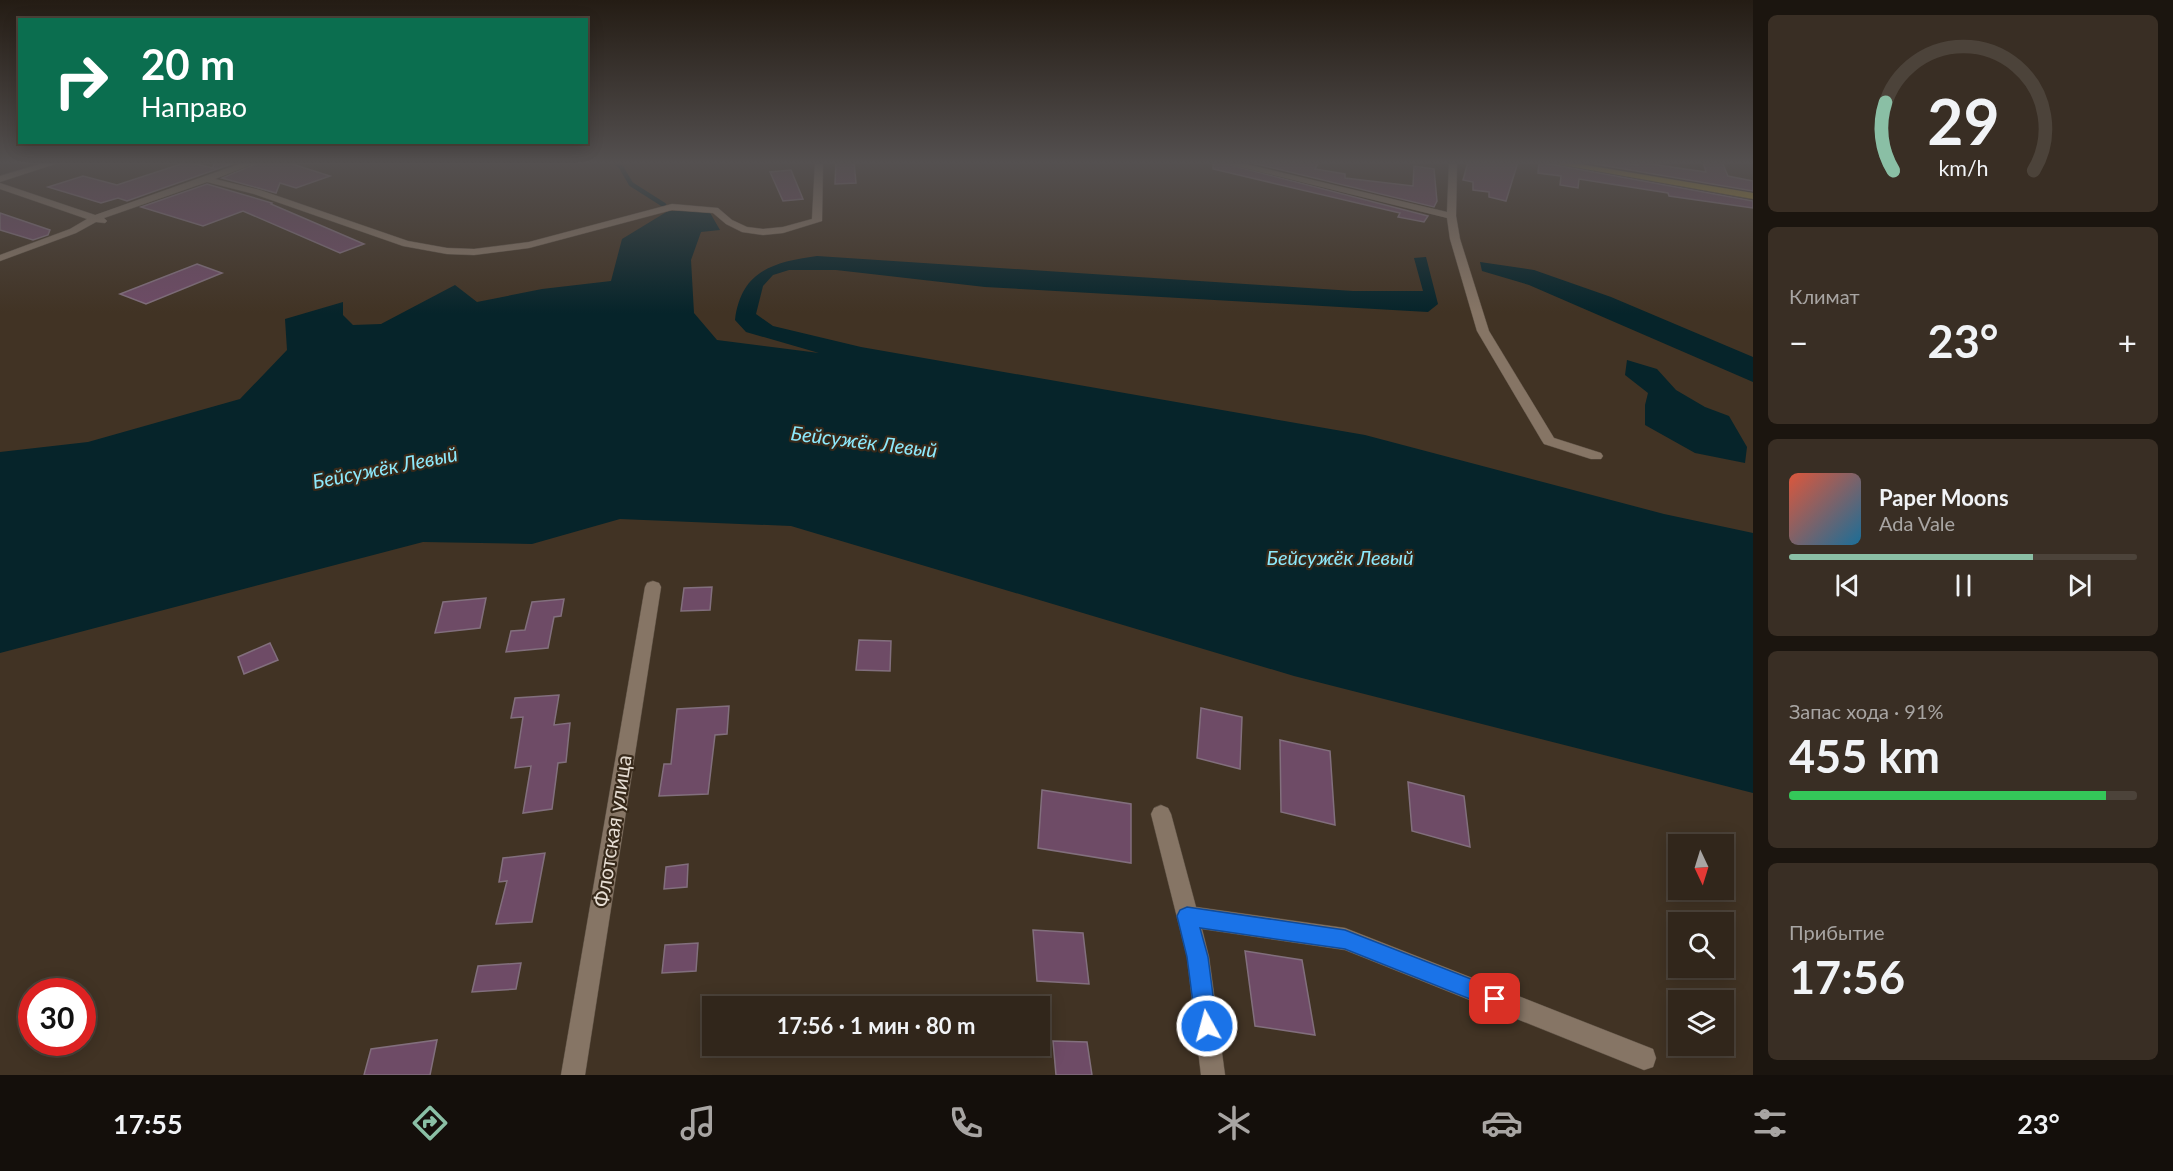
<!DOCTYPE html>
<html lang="ru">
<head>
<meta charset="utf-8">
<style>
	:root { --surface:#31261b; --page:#392e24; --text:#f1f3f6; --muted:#a8a5a3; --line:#4c433a; --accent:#8abfa5 }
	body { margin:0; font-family:Lato,sans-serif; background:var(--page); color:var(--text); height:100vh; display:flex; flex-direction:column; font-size:22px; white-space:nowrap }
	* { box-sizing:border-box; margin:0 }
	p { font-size:20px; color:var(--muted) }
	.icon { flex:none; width:33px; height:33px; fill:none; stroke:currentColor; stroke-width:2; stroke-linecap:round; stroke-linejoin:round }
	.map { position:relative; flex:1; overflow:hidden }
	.sheet { display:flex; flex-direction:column; gap:15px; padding:15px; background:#1b150f; width:420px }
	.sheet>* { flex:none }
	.hud { position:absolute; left:18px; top:18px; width:570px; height:126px; border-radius:0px; box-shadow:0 3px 15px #0003,0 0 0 2px var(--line); background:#0b6e4f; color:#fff; overflow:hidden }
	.needle { width:39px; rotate:176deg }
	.tools { position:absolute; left:1668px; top:834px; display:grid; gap:12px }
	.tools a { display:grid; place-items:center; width:66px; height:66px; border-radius:0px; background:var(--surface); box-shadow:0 3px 15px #0003,0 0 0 2px var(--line); font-size:30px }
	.speed { position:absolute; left:18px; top:978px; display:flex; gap:12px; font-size:30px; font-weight:700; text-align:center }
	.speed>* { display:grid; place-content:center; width:78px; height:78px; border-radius:50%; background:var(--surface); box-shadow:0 3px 15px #0003,0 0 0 2px var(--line); line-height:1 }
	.speed .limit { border:9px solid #d22; background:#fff; color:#111 }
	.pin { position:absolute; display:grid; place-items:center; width:51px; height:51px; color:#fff; margin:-26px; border-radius:12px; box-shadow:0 3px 9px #0006 }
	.me { position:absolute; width:66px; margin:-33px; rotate:353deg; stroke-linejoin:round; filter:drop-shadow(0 0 4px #0008) }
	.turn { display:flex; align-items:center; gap:21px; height:126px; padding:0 24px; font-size:27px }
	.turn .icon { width:78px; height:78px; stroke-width:2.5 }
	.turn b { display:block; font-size:42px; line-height:51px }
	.big { font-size:45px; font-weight:700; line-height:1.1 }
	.sheet .widget { flex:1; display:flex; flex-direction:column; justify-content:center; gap:9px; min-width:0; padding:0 21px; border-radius:9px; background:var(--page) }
	.sheet .dial { align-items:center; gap:0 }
	.dial svg { height:156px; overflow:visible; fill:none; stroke:var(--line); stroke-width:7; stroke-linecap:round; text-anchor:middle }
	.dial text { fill:var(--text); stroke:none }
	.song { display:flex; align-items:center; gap:18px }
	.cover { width:72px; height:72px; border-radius:9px; background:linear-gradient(135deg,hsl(10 70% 55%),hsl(200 70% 35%)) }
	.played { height:6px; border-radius:3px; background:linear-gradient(90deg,var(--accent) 70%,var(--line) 70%) }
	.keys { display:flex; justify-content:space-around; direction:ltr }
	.heat { display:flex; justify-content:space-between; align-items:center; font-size:33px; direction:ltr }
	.charge { height:9px; border-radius:4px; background:linear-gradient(90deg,#34c759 91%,var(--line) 0) }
	.trip { position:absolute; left:702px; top:996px; width:348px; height:60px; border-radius:0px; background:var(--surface); box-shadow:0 3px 15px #0003,0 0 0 2px var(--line); font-weight:700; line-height:60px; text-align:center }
	.dock { display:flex; height:96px; justify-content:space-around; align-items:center; background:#140f0b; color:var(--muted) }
	.dock .icon { width:42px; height:42px }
	.dock .active { color:var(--accent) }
	.dock b { font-size:27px; color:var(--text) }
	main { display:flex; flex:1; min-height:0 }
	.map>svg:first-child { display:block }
	.water { fill:#06242a }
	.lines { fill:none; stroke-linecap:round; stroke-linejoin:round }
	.stream { stroke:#06242a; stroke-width:4.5 }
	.building { fill:#6e4b66; stroke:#826f7d; stroke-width:1.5 }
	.minor-casing { stroke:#5d5144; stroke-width:1 }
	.major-casing { stroke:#5d5144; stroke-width:1 }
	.minor { fill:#867565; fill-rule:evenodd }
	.major { fill:#a58c2e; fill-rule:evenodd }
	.route { fill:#1a73e8; stroke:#114b97; stroke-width:1.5 }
	.labels { text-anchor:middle; stroke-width:4.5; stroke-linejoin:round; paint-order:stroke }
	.water-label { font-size:20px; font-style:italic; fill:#8de9fc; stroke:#37291a }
	.near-street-label { font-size:21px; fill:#e6ddd3; stroke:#37291a }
</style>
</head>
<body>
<main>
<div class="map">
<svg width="1753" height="1075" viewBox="0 0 1753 1075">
	<rect width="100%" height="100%" fill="#413324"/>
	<g class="water">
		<path d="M668,211h41l11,19 -19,2 -10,28 3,53 23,27 102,13 -73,-21 -11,-12c6,-49 38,-58 82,-64l536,35h70l-9,-33 12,-1 12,47 -10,8 -443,-25 -149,-17h-47l-16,5 -10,11 -7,28 17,12 88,21 504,88 299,79 89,19v260l-459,-117 -503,-150 -171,-7 -88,25 -109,-2 -423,111v-201l88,-10 152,-43 47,-49 -2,-31 58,-17v13l10,10 28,-1 74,-39 22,17 65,-13 69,-8 11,-42z"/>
		<path d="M1480,262l54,8 77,27 142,60v25l-224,-97 -47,-14z"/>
		<path d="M1627,360l30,9 19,21 29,17 24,9 18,31 -2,16 -50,-10 -50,-28v-20l3,-12 -23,-18z"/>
	</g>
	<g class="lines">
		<path class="stream" d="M615,162l6,5 10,17 33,21"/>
	</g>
	<g class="building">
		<path d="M187,162l26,6 1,-6h23l-110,39 -9,-3 -17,5 -53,-16 35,-11 34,9z"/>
		<path d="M260,162h26l44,14 -34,12 -16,-5 -4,10 -54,-15z"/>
		<path d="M836,162h18l2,21 -21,1z"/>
		<path d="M1213,162h6l209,54 -4,6 -26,-5 2,-4 -187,-44z"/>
		<path d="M1248,162h71l-4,7 30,5v4l68,8 1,-20 20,3 3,32 -3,6z"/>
		<path d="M1468,162h50l-12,39 -17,-4v-5l-16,-2v-8l-10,-2z"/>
		<path d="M1539,162l214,39v7l-84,-12 -1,-3 -89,-14 -1,9 -18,-3 1,-9 -23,-3z"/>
		<path d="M1583,162h34l21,3 -1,-3 69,10 -3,-10h19l6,14 25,5v10z"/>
		<path d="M791,170l12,29 -20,2 -13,-29z"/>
		<path d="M207,184l65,19 -1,1 93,40 -24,9 -97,-42 -40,15 -62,-19z"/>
		<path d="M0,213l50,17 -2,5 -15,5 -33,-10z"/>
		<path d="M197,264l25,9 -76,31 -26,-10z"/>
		<path d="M712,587l-2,23 -29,1 3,-23z"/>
		<path d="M486,598l-6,30 -45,5 8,-31z"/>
		<path d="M564,599l-3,17 -7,1 -6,31 -42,4 5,-21 14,-1 7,-28z"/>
		<path d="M859,640l32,1 -1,30 -34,-1z"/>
		<path d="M270,643l8,17 -34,14 -6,-17z"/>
		<path d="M559,695l-5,30 16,-2 -4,39 -8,1 -6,46 -29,4 8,-47 -16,2 8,-51 -12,1 4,-20z"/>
		<path d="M729,706l-2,28 -12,1 -7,59 -49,2 5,-32h7l6,-55z"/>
		<path d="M1201,708l41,9 -2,52 -43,-11z"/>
		<path d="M1280,740l50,11 5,74 -54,-13z"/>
		<path d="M1408,782l56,14 6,51 -58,-16z"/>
		<path d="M1042,790l89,14v59l-93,-15z"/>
		<path d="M545,853l-13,69 -36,2 11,-43 -8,1 4,-24z"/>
		<path d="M688,864l-1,23 -23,2 2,-22z"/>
		<path d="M1033,930l50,3 6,51 -52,-3z"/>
		<path d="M698,943l-2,28 -34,2 3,-28z"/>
		<path d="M1245,951l57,9 13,75 -60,-9z"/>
		<path d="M521,963l-5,26 -44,3 6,-26z"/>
		<path d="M437,1040l-7,35h-66l7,-26z"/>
		<path d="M1053,1041l34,1 5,33h-36z"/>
	</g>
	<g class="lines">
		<defs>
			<g id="minor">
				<path d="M47,162h14l-61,20v-6z"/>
				<path d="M245,162h13l-43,17 45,11 148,51 39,7 27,1 55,-7 143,-38 46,4 14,12 15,7 16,2 20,-2 29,-8 3,-57h8l-1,59 -39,12 -20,2 -21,-3 -16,-8 -13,-11 -41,-3 -143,38 -55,7 -27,-1 -44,-8 -149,-52 -47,-12 -103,36 3,3 -2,2 -9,-1 -20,11 -76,28v-6l70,-26 17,-10 -87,-30v-6l95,32z"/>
				<path d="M1221,162h16l210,50 2,-50h8l-1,54 4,23 29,92 65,107 47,15 2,3 -2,3h-10l-47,-15 -2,-3 -65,-110 -27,-92 -3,-21z"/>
				<path d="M653,581l6,2 2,4 -76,488h-24l84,-488 2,-4z"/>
				<path d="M1161,805l7,3 3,6 25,93 149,21 308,121 3,9 -3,9 -9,3 -299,-120 -143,-21 7,28 16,118h-24l-14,-118 -36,-143 3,-6z"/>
			</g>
			<path id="major" d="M1546,162h21l186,31v6z"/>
		</defs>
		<use href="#minor" class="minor-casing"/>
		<use href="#major" class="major-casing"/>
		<use href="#minor" class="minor"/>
		<use href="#major" class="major"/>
	</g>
	<linearGradient id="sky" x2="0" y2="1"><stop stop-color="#241c14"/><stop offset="0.52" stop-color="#545050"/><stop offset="1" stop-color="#545050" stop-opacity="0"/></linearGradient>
	<rect width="1753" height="313" fill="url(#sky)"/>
	<path class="route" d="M1187,907l158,23 157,61 3,8 -3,7 -7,3 -150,-60 -145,-21 8,29 9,69 -3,8 -7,3 -8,-3 -3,-8 -9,-69 -10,-41 3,-6z"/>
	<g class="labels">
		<g class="water-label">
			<text transform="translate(864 442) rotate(7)" y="7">Бейсужёк Левый</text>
			<text transform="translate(385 468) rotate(-11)" y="7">Бейсужёк Левый</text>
			<text x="1340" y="565">Бейсужёк Левый</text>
		</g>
		<g class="near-street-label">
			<text transform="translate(613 831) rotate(-81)" y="7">Флотская улица</text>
		</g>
	</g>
</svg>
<div class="tools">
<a><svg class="needle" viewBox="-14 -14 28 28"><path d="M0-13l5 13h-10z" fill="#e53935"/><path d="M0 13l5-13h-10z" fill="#a8a5a3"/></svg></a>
<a><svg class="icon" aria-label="search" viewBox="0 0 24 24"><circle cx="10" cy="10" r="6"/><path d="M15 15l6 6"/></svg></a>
<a><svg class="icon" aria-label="layers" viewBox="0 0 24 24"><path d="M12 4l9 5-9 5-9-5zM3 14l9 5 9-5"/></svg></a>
</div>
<div class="speed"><div class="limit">30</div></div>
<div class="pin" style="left:1495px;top:999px;background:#d93025"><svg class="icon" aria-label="arrive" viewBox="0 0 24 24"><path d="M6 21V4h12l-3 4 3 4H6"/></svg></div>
<svg class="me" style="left:1207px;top:1026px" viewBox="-20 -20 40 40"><circle r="17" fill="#1a73e8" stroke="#fff" stroke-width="3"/><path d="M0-11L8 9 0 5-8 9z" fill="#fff"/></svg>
<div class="trip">17:56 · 1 мин · 80 m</div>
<div class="hud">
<div class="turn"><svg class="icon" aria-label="right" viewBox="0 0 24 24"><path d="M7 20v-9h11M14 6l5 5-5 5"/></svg><div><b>20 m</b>Направо</div></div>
</div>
</div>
<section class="sheet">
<div class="widget dial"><svg viewBox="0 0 100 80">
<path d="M14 69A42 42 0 1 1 86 69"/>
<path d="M14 69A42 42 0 0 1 10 34" stroke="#8abfa5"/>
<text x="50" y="56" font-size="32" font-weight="700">29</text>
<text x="50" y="72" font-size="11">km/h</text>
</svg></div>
<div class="widget"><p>Климат</p>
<div class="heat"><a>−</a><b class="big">23°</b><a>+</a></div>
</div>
<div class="widget">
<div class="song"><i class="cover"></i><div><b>Paper Moons</b><p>Ada Vale</p></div></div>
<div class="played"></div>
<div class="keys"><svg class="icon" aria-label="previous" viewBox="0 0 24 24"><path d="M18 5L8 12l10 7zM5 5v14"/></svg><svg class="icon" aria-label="pause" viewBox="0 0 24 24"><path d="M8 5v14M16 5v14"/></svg><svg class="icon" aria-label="next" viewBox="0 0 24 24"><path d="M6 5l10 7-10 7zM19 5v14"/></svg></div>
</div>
<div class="widget"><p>Запас хода · 91%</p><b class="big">455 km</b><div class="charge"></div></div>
<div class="widget"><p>Прибытие</p><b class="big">17:56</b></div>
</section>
</main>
<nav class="dock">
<b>17:55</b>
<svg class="icon active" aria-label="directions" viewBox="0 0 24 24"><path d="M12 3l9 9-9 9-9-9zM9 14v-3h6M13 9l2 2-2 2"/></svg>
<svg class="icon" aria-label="music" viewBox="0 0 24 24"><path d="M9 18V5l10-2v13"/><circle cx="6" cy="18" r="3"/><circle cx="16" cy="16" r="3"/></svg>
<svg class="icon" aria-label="phone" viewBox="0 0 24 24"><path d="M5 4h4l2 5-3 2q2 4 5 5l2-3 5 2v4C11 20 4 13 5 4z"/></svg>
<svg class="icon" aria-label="climate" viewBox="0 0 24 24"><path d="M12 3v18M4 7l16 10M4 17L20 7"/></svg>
<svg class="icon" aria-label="car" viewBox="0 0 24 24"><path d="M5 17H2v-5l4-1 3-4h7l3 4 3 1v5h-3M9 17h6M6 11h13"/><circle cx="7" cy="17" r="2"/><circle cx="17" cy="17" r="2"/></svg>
<svg class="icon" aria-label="filters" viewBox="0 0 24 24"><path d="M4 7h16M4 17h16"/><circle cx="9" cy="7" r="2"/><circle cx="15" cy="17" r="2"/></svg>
<b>23°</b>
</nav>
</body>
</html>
